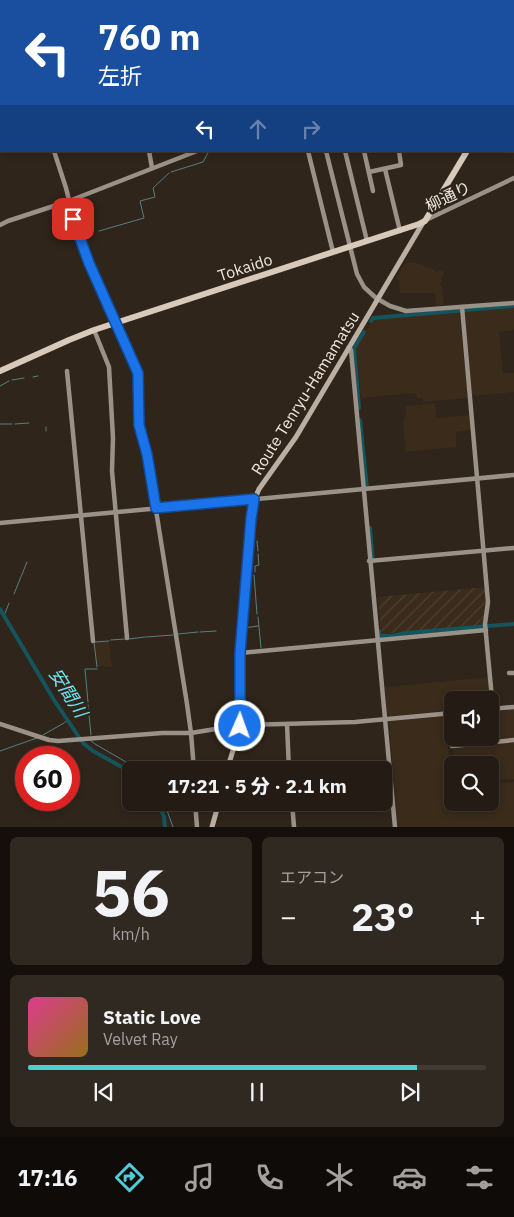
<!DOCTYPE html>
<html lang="ja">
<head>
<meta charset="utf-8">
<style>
	:root { --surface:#241c14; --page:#302922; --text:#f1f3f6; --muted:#a3a1a0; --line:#413a34; --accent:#52cbd9 }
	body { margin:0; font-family:"IBM Plex Sans","Noto Sans JP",sans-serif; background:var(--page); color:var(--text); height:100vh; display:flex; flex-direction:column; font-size:19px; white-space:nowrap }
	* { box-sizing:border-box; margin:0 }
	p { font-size:16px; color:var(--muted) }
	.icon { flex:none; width:28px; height:28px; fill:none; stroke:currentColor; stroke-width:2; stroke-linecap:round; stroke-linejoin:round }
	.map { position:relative; height:827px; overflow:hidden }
	.panel { display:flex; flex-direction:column; gap:10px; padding:10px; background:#140f0b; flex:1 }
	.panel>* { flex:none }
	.banner { position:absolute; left:0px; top:0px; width:515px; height:152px; box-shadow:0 2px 8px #0003,0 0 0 1px var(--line); background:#1a4fa0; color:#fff; overflow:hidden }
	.buttons { position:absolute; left:444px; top:691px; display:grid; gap:10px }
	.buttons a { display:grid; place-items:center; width:55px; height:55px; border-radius:8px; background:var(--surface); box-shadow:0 2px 8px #0003,0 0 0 1px var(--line); font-size:25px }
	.speed { position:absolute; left:15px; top:746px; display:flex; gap:10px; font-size:25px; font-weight:700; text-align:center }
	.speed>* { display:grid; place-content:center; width:65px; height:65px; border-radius:50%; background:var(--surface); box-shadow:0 2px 8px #0003,0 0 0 1px var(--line); line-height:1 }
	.speed .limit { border:8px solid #d22; background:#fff; color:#111 }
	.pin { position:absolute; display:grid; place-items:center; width:42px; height:42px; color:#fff; margin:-21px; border-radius:10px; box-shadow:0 2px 8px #0006 }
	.me { position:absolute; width:55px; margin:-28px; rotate:2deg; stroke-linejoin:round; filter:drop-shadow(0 0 4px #0008) }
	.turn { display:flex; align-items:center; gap:18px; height:105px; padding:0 15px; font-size:22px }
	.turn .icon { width:65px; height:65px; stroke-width:2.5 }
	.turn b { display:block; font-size:35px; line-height:42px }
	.lanes { display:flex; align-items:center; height:48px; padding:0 15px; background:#0003; justify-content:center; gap:25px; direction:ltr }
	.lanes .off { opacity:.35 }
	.big { font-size:38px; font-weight:800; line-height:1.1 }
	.panel .tile { flex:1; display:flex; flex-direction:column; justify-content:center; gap:8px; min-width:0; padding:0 18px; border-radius:8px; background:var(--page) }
	.panel .dial { align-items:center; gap:0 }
	.dial b { font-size:65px; line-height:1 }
	.song { display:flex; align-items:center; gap:15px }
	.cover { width:60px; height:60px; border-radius:8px; background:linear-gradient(135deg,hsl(330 70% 55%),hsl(40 70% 35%)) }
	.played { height:5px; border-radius:2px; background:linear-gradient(90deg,var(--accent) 85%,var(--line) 85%) }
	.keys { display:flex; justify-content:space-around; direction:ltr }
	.heat { display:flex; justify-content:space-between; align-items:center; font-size:28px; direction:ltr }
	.panel .tiles { flex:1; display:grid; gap:10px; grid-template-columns:1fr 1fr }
	.tile:last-child { grid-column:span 2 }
	.trip { position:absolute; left:122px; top:761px; width:270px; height:50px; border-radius:8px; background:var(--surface); box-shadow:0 2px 8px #0003,0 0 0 1px var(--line); font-weight:800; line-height:50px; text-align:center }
	.dock { display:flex; height:80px; justify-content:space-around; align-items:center; background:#0e0b08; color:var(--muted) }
	.dock .icon { width:35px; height:35px }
	.dock .active { color:var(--accent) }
	.dock b { font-size:22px; color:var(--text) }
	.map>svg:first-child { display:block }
	.built { fill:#3a2b1b }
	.industrial { fill:url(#industrial-furrows) }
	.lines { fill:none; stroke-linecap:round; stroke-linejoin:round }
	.stream { stroke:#558083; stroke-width:1 }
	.river { stroke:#14545c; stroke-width:4 }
	.secondary { stroke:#9a9188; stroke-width:4.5 }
	.primary { stroke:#bbafa3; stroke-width:5 }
	.highway { stroke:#d8cabb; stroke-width:6 }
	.rail-casing { stroke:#c5bdb5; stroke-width:3 }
	.rail { stroke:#30251a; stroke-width:1; stroke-dasharray:4; stroke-linecap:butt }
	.route-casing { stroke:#114b97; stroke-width:12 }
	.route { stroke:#1a73e8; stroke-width:9 }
	.labels { text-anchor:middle; stroke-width:5; stroke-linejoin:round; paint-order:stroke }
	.street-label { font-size:16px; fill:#ede6de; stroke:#30251a }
	.water-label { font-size:18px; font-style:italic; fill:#6de4f2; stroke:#30251a }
</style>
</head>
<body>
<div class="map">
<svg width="514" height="827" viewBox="0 0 514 827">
	<defs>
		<pattern id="industrial-furrows" width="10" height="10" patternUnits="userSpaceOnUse" patternTransform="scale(1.25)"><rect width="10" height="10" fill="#3a2b1b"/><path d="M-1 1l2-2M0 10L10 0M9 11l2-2" fill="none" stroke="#4d4031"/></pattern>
	</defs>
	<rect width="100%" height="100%" fill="#30251a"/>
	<g class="built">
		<path d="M414,262l21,8v2h2l1,-2 6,1 -4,14 2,2 2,18h-8l-1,-12h-35l-1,-13 -3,-1 8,-15z"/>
		<path d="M514,307v23l-15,2 4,41h11v19l-42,4 -7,-84z"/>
		<path d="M459,312l9,86 -45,4v-4h-6l-2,-5 -54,5 -5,-50 18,-29z"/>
		<path d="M435,403l1,15 34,-3 1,15 -15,2v15l-50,5 -3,-29 3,-9v-8z"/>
		<path d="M109,641l3,26 -15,-1 -3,-24z"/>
		<path d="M489,677l3,29h-2v-6h-38v10l-65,6 -2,-29z"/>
		<path d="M514,709v29l-22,2 -1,-15 4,-13z"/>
		<path d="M446,715l6,87h38v-18l24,-2v45h-117l-8,-106z"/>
		<path d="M514,741v38l-24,2v-16h-35l-1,-19z"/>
	</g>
	<path class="industrial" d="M486,587l2,21 -4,18 -103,8 -3,-37z"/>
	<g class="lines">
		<g class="stream">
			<path d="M60,0l1,1"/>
			<path d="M175,0v1"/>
			<path d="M63,1l3,-1"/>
			<path d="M177,1l2,-1"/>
			<path d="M246,1v-1"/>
			<path d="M0,38h1"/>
			<path d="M171,172l32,-10 5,-9"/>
			<path d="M99,231l45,-13 -4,-17 15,-4 -2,-9 16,-15"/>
			<path d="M33,377l5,-1"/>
			<path d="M12,380l12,-2"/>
			<path d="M0,386l9,-5"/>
			<path d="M0,424h12"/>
			<path d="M15,424l14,-1"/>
			<path d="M46,427v4"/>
			<path d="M257,541l1,10"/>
			<path d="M255,572v-6l4,-1 -1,-11"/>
			<path d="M254,575l3,39"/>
			<path d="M14,594l13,-32"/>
			<path d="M4,616l5,-13"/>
			<path d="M258,617l3,31"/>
			<path d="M244,628l14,-2"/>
			<path d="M200,632l16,-1"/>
			<path d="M178,634l20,-2"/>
			<path d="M146,637l27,-2"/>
			<path d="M129,639l16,-2"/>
			<path d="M111,640l14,-1"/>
			<path d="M97,667l-3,-25 15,-1"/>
			<path d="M88,702l-3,-33h12"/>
			<path d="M88,705l3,30"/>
			<path d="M65,722l2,-1"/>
			<path d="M43,735l21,-12"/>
			<path d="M90,740l5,4 45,26"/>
			<path d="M0,751l37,-13"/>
			<path d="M164,802l9,25"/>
		</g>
		<g class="river">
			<path d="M371,321l2,-3 141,-12"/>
			<path d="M359,408l-5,-60 10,-16"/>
			<path d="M360,420l7,69"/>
			<path d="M370,528l3,34"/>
			<path d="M0,609l54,91 29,43 10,8 38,21"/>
			<path d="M379,631v5h13l13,-3 109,-9"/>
			<path d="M158,802l6,15 1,10"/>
		</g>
		<g class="secondary">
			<path d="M144,0l1,1"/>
			<path d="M291,0l1,1"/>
			<path d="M365,0l5,1"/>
			<path d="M487,0v1"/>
			<path d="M79,1v-1"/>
			<path d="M202,1l2,-1"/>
			<path d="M320,1l2,-1"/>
			<path d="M335,1l1,-1"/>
			<path d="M508,1l2,-1"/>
			<path d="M54,151l12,37 10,41 62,144 1,9v43l8,29 40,250 4,29 3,37"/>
			<path d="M149,151l3,17"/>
			<path d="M308,151l25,101"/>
			<path d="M326,151l31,123 7,13 12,11 14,8 16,5 108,-8"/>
			<path d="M345,151l22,90"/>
			<path d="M364,151l9,40"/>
			<path d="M385,169l15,62"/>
			<path d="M369,172l32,-7 -2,-14"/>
			<path d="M426,220l88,-42"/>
			<path d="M0,225l8,-4 61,-20 128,-50"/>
			<path d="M462,307l26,295 -3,22 8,85"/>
			<path d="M94,330l15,37 4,71 -1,33 15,167"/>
			<path d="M349,347l2,3 44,477"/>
			<path d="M67,371l26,270"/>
			<path d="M0,523l514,-48"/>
			<path d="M369,561l145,-13"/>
			<path d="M240,653l246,-23"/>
			<path d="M509,673h5"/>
			<path d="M490,709l24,-2"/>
			<path d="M0,724l49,16 9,1 104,-8h29l49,-8 115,-3 97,-9"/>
			<path d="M287,724l2,46"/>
			<path d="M452,746l62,-6"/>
			<path d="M195,802l2,25"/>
			<path d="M292,802l2,25"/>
		</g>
		<g class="primary">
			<path d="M227,770l12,-39 2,-13 -1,-65 11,-134 2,-16 6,-14 37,-52 128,-216"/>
			<path d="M212,827l7,-25"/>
		</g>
		<path class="highway" d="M0,371l69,-31 25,-10 325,-106 6,-3 42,-70"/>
		<defs>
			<g id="rail">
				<path d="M185,1l2,-1"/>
				<path d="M0,107l1,-1"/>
			</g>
		</defs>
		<use href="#rail" class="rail-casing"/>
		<use href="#rail" class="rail"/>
	</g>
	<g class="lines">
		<defs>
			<path id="route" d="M73,219l16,44 49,110 1,52 8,29 9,54 98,-9 -3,20 -11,134v73"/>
		</defs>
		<use href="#route" class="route-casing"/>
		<use href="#route" class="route"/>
	</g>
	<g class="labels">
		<g class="street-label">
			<text transform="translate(448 196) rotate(-26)" y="6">柳通り</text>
			<text transform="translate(245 267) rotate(-18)" y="6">Tokaido</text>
			<text transform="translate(305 393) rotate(-58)" y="6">Route Tenryu-Hamamatsu</text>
		</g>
		<g class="water-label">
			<text transform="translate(68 693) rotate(58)" y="6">安間川</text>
		</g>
	</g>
</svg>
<div class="buttons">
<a><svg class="icon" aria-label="sound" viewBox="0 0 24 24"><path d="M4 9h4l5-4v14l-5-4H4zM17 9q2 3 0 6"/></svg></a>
<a><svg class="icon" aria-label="search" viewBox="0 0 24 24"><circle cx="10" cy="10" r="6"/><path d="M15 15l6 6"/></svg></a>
</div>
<div class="speed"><div class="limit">60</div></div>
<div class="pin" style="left:73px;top:219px;background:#d93025"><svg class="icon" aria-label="arrive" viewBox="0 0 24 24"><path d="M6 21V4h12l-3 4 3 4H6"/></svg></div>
<svg class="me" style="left:240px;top:726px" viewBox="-20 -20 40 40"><circle r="17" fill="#1a73e8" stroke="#fff" stroke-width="3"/><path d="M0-11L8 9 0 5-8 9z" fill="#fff"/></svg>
<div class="trip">17:21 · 5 分 · 2.1 km</div>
<div class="banner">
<div class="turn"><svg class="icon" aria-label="left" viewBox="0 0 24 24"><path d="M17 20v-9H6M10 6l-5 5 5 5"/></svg><div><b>760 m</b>左折</div></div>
<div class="lanes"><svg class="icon" aria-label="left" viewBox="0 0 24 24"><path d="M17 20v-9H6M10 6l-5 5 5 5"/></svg><svg class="icon off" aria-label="ahead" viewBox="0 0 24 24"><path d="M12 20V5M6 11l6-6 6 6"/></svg><svg class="icon off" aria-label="right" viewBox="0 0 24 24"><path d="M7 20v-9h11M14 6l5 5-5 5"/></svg></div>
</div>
</div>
<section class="panel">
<div class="tiles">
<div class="tile dial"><b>56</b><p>km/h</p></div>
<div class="tile"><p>エアコン</p>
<div class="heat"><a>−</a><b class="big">23°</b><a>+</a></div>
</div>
<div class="tile">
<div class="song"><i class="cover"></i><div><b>Static Love</b><p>Velvet Ray</p></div></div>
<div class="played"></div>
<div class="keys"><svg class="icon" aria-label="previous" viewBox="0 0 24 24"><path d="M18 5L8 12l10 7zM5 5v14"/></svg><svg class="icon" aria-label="pause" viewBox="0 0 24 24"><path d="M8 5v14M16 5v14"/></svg><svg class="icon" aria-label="next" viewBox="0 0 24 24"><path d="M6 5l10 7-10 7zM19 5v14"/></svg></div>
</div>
</div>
</section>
<nav class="dock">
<b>17:16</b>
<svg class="icon active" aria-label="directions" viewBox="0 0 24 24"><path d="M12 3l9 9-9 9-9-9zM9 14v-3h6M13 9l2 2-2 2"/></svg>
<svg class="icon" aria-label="music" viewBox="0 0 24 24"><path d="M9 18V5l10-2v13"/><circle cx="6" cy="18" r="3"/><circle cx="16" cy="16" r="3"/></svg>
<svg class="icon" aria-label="phone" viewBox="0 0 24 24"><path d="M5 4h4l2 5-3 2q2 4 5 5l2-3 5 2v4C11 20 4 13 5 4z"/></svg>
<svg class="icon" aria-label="climate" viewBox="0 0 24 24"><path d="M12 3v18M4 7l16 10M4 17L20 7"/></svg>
<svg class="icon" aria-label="car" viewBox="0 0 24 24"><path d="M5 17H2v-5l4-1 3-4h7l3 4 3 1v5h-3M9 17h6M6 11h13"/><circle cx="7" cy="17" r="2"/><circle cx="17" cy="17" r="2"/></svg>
<svg class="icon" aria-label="filters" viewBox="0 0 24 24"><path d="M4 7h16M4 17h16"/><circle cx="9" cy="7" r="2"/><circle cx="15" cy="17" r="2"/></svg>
</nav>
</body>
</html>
